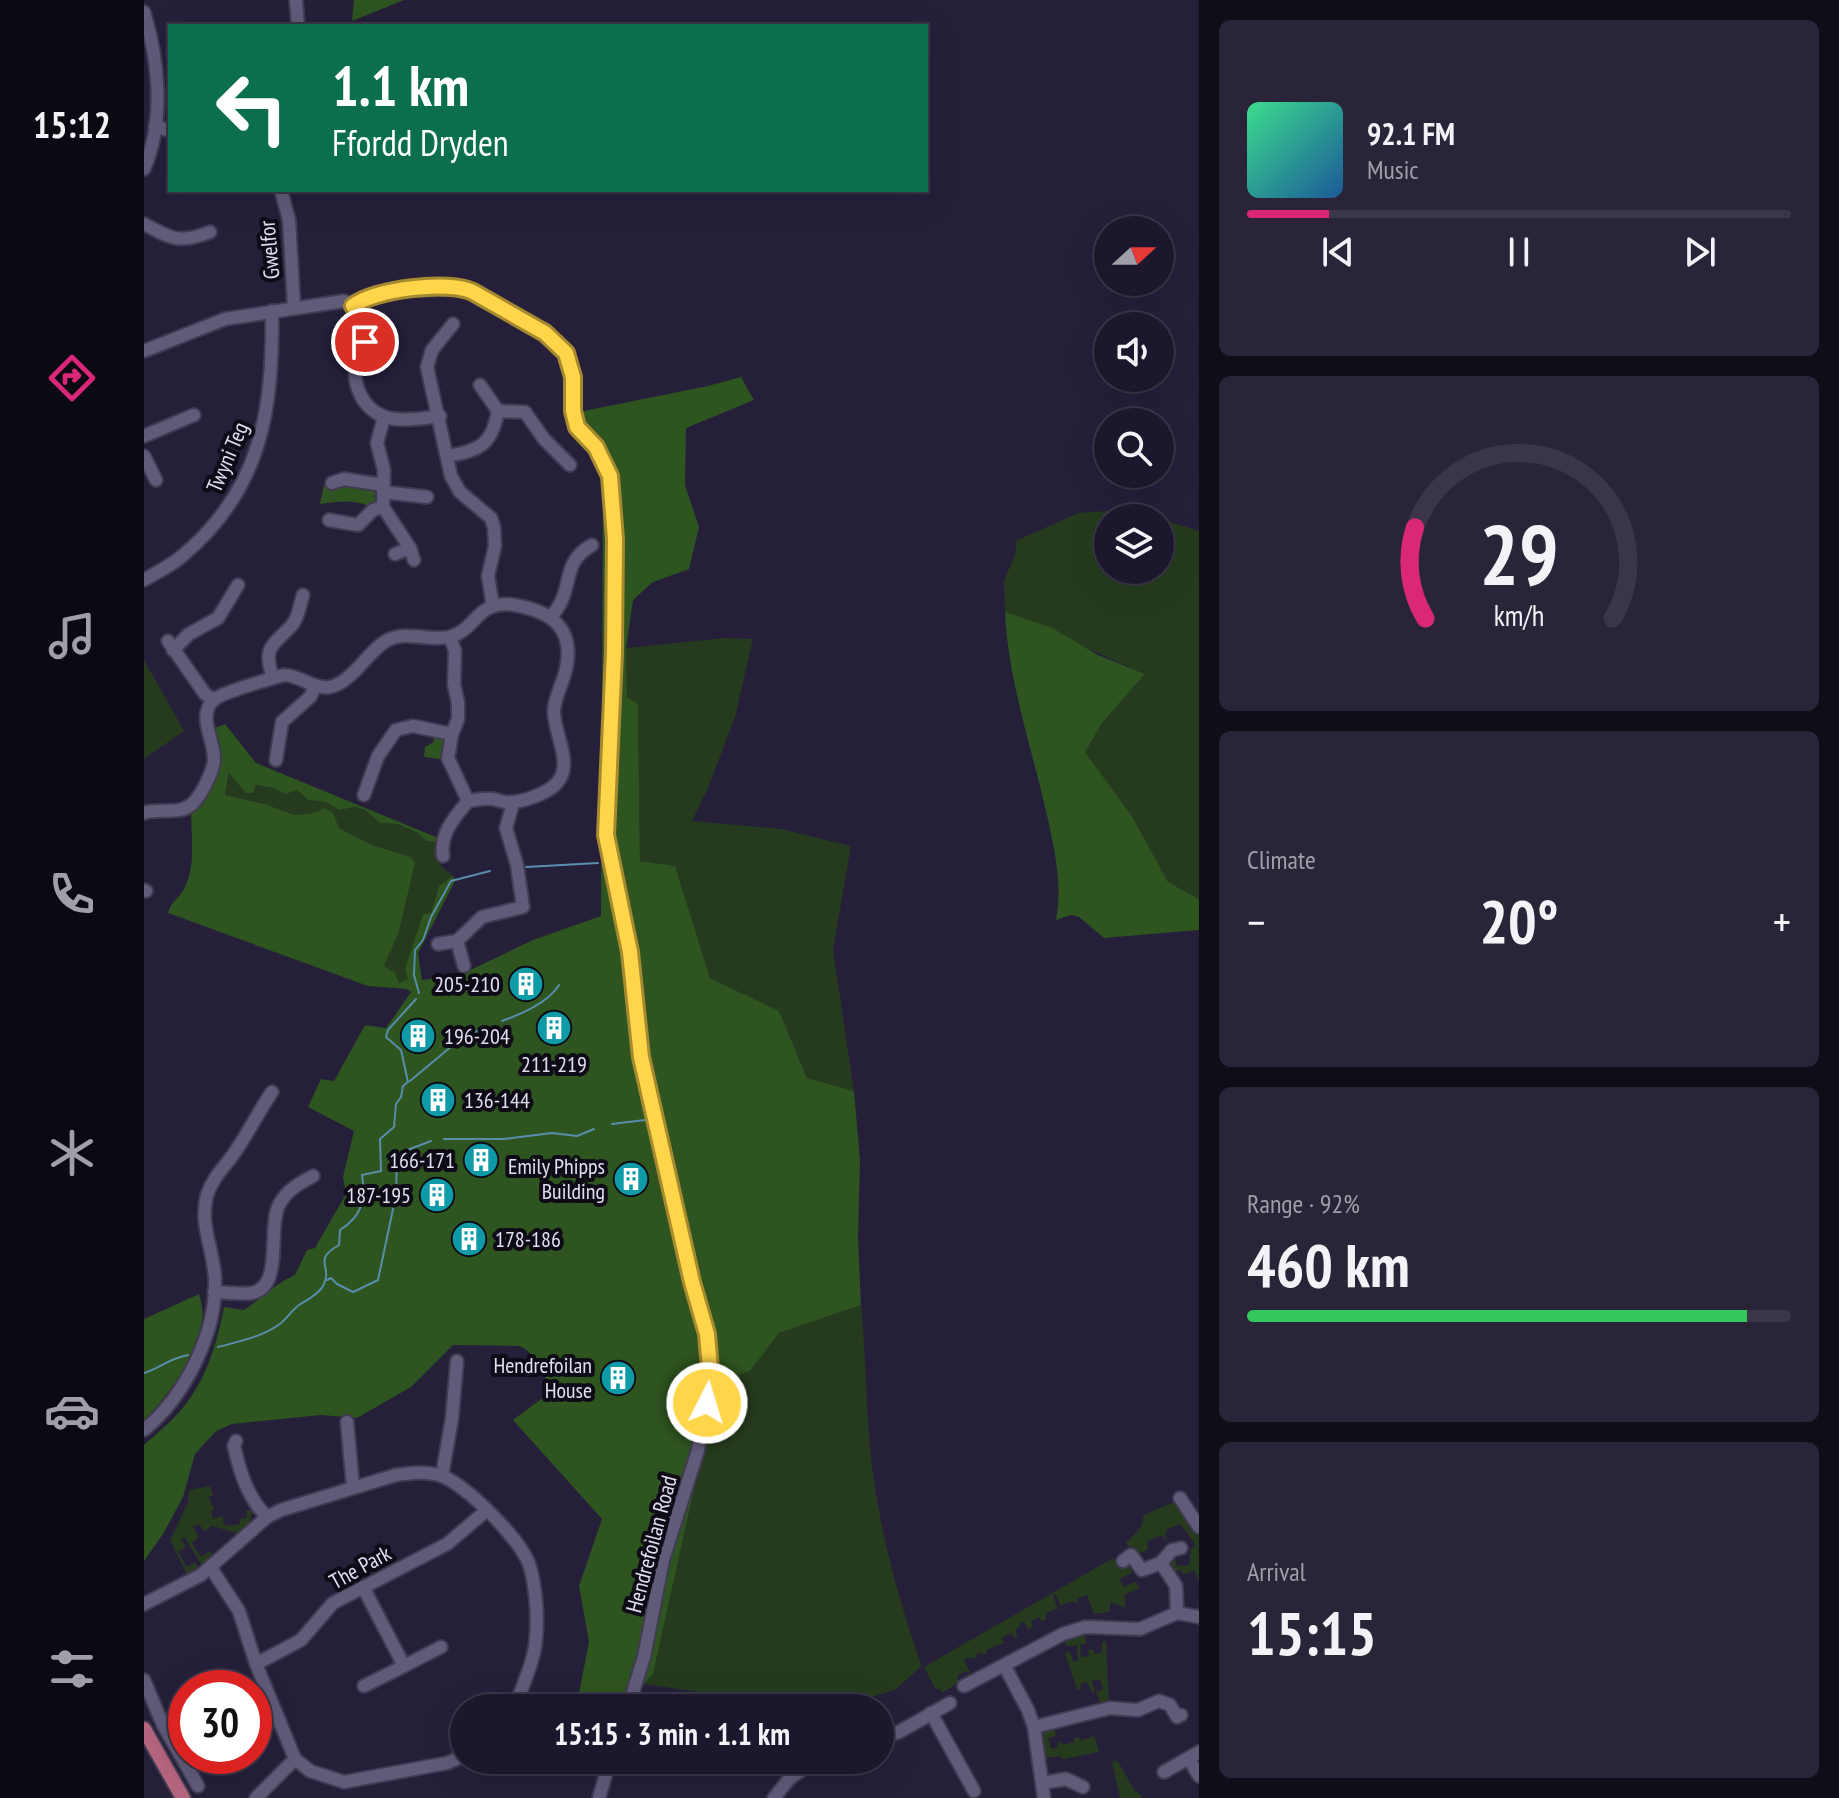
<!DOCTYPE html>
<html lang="en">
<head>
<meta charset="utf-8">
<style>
	:root { --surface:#1c172c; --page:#292438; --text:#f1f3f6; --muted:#a09fa9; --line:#3a3648; --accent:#db2777 }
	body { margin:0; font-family:"PT Sans Narrow",sans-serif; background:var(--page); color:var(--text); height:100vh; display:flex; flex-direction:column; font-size:30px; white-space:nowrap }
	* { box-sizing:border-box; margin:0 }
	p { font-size:26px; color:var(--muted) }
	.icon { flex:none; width:44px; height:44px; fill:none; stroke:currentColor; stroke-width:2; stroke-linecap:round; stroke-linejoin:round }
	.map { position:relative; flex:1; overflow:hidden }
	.panel { display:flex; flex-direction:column; gap:20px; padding:20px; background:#0f0d18; width:640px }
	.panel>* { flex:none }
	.top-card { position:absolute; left:24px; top:24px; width:760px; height:168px; border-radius:0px; box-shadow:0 8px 32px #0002,0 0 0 2px var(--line); background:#0b6e4f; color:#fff; overflow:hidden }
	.needle { width:52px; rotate:69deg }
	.buttons { position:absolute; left:950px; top:216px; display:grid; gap:16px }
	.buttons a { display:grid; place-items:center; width:80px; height:80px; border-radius:50%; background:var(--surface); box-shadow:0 8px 32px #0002,0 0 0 2px var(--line); font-size:40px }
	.speed { position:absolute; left:24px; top:1670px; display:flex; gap:16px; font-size:40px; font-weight:700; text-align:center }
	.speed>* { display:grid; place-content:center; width:104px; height:104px; border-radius:50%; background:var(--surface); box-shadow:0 8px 32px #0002,0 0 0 2px var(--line); line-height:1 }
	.speed .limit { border:12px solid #d22; background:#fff; color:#111 }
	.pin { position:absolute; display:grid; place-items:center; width:68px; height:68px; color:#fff; margin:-34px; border:4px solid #fff; border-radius:50%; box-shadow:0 2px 8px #0007 }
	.me { position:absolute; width:88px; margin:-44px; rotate:5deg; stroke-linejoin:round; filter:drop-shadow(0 0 6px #0008) }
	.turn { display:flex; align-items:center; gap:28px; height:168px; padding:0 32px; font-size:36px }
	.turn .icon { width:104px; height:104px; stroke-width:2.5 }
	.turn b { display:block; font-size:56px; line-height:68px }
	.big { font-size:60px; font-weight:700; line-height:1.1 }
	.panel .widget { flex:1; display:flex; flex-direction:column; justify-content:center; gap:12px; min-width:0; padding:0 28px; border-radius:12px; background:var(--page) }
	.panel .dial { align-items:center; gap:0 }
	.dial svg { height:208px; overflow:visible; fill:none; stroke:var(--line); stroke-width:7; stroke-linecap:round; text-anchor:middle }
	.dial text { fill:var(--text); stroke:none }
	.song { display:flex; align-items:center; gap:24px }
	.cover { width:96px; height:96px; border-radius:12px; background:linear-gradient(135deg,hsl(150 70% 55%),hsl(210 70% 35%)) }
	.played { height:8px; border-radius:4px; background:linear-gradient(90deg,var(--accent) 15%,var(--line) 15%) }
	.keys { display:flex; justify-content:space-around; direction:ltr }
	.heat { display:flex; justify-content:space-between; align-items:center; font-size:44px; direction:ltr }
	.charge { height:12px; border-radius:6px; background:linear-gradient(90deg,#34c759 92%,var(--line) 0) }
	.trip { position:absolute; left:306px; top:1694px; width:444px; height:80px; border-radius:40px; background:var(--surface); box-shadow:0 8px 32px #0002,0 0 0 2px var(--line); font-weight:700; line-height:80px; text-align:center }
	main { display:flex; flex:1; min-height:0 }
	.menu { display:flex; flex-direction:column; width:144px; justify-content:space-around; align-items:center; background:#0b0912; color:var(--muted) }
	.menu .icon { width:56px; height:56px }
	.menu .active { color:var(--accent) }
	.menu b { font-size:36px; color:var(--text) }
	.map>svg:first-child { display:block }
	.green { fill:#263b1e }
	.forest { fill:#2e541f }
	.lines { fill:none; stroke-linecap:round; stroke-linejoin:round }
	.stream { stroke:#588eac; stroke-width:2 }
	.minor-casing { stroke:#413b52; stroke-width:16 }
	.major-casing { stroke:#413b52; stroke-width:18 }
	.minor { stroke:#615b7a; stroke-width:12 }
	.major { stroke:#b6657e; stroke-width:14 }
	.route-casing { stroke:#a68a30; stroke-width:20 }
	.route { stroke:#ffd54a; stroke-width:14 }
	.labels { text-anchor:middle; stroke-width:8; stroke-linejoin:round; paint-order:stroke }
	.street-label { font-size:22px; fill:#e1def0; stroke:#0e0b17 }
	.poi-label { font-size:22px; fill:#e1def0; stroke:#0e0b17; text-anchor:end }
</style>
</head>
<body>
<main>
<nav class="menu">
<b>15:12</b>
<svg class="icon active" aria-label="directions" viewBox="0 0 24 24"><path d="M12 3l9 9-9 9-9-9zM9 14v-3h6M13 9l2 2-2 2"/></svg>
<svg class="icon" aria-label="music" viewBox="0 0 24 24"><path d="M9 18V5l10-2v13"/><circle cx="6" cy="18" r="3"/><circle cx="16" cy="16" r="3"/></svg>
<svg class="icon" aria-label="phone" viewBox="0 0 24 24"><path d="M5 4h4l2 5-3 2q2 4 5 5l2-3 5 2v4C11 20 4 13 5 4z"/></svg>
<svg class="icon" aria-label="climate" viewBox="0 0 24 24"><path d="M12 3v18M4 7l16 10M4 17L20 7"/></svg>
<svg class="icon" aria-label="car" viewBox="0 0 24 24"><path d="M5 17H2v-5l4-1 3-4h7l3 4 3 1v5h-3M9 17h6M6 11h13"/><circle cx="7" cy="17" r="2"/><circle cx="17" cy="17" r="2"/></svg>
<svg class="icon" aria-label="filters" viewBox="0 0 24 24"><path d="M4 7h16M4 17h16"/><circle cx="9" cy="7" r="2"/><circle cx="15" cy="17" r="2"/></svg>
</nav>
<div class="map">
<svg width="1055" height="1798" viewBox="0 0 1055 1798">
	<rect width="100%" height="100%" fill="#251f3a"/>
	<g class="green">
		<path d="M964,511l48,7h-48v52h52v-51l39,12v368l-31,-17 -35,-64 -49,-66 18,-29 43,-49 -140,-62 -1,-31 12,-29v-11l62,-28z"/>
		<path d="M581,638l28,1 -18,78 -27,71 -16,33 89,8 70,17 -18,104 21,141 -47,-13 -28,-67 -69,-33 -35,-111 -35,-6 -2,-156 -11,-8 -1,-49z"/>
		<path d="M0,660l40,71 -40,28z"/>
		<path d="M86,772l25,13 18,3 13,6 11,-4 11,10 18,2 13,8 17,-3 9,3 15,13 18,1 20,9 8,8 13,1 2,24 12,10 -14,10 -8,27 -14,23 -10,31 2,13 -10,3 -15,-17 15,-34 16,-69 -4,-6 -39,-12 -33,-17 -6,-14 -39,1 -29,-11 -40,-9z"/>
		<path d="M717,1305c5,51 5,102 10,153 8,70 27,141 51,208l-27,24 -60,18h-137l1,-16 -55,-8 9,-10 65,-292 32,-11 29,-38z"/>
		<path d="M66,1486l3,10 -5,1 7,13 -4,1 2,8 10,-3 1,10 16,-2 -1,-5 8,-1 -1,-7 8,-1 -5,13 -12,10 -25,-7 -8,5 -5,-7 -6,3 6,10 -7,6 9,14 9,-6 4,7 -11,9 -18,-29 -4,1 5,8 -8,5 9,15 8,-5 4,7 -12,6 -17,-35 18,-37 1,-13z"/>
		<path d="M1027,1503l6,1 22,27v50l-5,-11 -11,5 -2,-5 -9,3 -4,-12 8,-1v6l13,-1 2,-17 5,-2 -15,-22 -14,5 -2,8 2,6 -6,-8 -14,7 1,8 -13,5 -9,-12 15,-16 3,-12z"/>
		<path d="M969,1558l9,9 6,-3 4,9 -12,6 3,8 12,-5 4,6 -14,7v13l-14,-6 -2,10 -15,2 -7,-19 -10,3 1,5 -2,1 -2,-3 -13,4 1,6 -6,-17 -3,1 5,15 -3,-1 -10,5 2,5 -5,3 -3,-5 -8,5 2,5 -5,3 -4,-8 -5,2 1,3 -5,3 3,6 -4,2 -3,-5 -10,5 3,5 -18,7 1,3 -4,2 -2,-3 -6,3 2,5 -6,-3 -7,3 7,15 -5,-4 -8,4v8l-16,10 -3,-5 -3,2 -12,-23z"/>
		<path d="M941,1633l1,11 -6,1 1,12 8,-1 -1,-6h6l1,4 7,-1v-11l4,-1 3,62 -8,1 -5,-12 7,-3 -3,-10 -8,2 3,11h-3l-5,-10 -7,2 1,5 -4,1 -12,-37 5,-1 3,9h5l-1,-16 -11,1 -3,-7z"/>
		<path d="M910,1729l2,7 -8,2 3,11 7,-2 -1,-4 4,-1 1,3 12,-3v-4l5,-1 1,3 12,-3 2,-3 5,18 -35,7 -4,-3 -15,2 -2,-25z"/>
		<path d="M973,1760l18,31 7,5 -2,2h-20l-8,-36z"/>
	</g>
	<g class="forest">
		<path d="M210,0h50l-52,21z"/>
		<path d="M597,377l13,23 -68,28 -1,57 14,42 -10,42 -36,13 -20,18 -7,48 1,49 11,7 2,157 35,5 35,112 69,33 28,67 47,13 6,69 -2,78 3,67 -82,28 -29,38 -32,11 -65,292 -10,11 -7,23h-60l13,-66 -10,-56 23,-67 -89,-99 39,-29c-9,-17 -15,-37 -32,-45l-67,-1 -42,42 -54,31 -36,-3 -89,9 -16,7 -21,23 -12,43 -20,37 -19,27v-116c12,-11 26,-22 37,-35 25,-29 36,-67 43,-103l20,3c18,-12 32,-27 51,-35l12,-25 8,-2 31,-54 -3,-17 11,-46 -46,-24 13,-28 13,2 31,-56 21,3 25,-36 -5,-3 -38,-3 -200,-73c3,-12 12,-15 17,-26 11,-22 6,-53 6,-77l14,-13 7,-68 13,-5 31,39 180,74 3,5 -13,-1 -8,-8 -20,-9 -18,-1 -15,-13 -9,-3 -17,3 -13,-8 -18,-2 -11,-10 -11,4 -13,-6 -17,-3 -3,8h-7l-17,-20 -4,22 40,9 29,11 16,-1 15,-6 8,5 6,15 33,17 39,12 4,6 -16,69 -15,34 11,7 4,10 9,-4 -3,-10 18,-55 8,-1 8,-27 14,-10 2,5 -37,72 4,27 38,-5 73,-35 68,-24 2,-443 -34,-59 139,-28z"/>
		<path d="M200,483l31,6v13l-6,4c-18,-7 -30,-4 -49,-2l4,-19z"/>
		<path d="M861,612l47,16 46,27 47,19 -43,49 -17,29 48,66 35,64 31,17v31l-95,8 -25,-21 -8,-2 -15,5c7,-36 -2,-73 -10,-109 -15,-66 -38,-131 -41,-199z"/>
		<path d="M288,735l13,3 1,22 -22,-3 1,-10 9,-5z"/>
		<path d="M55,1294c2,8 5,18 3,26 -7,38 -31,73 -58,100v-101z"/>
	</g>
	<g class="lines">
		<g class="stream">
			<path d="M382,867l72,-4"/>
			<path d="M275,993l-5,-18 1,-25 8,-10 8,-23 20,-36 39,-10"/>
			<path d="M358,1021c19,-7 46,-18 57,-36"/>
			<path d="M266,1081l49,-41 20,-10"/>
			<path d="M468,1124l33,-4"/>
			<path d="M300,1139h59l49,-6 25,3 17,-7"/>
			<path d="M183,1280l4,-2 6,6 16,8 25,-12 18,-85 1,-41 34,-13"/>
			<path d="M74,1347c22,-6 45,-10 63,-24 7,-6 11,-13 18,-18 8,-5 20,-11 24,-19 11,-20 -12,-25 16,-41l1,-15c22,-14 26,-30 22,-55l19,-4 -1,-32 14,-12 2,-23 5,-7 2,-11 5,-4 -7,-32 -15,-13 2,-7 28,-31"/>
			<path d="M0,1373c18,-6 24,-14 44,-18"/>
		</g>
		<defs>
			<g id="minor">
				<path d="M152,0l2,26"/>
				<path d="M0,12c15,49 21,109 0,157"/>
				<path d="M11,126l15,5"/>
				<path d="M137,190l8,30 5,86"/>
				<path d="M0,224c28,15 35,20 66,8"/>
				<path d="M209,306l12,-8 28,-7 71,-3 81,45 21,20 7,24v34l4,16 19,20 14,29 5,63 -1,143 -8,153 24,117 11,105 51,225 15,52 4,46 -13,70 -35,110 -19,97 -16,51"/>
				<path d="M309,324l-21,26 -5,17 24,109 9,16 31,26 3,9 1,19 -7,30 5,30"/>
				<path d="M0,351l81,-32 119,-18c41,20 12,43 11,71 0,8 2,16 6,24 17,31 49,24 79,20"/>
				<path d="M354,411l27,1 19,27 26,26"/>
				<path d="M240,417l-7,26 7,27 -1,37 27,41 4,12"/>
				<path d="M0,436l50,-21"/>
				<path d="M0,456l12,24"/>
				<path d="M303,456c32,-5 45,-11 51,-45l-18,-26"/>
				<path d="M188,483l12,-4 39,6"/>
				<path d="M239,492l44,5"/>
				<path d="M185,520l29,5 15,-15 10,-3"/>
				<path d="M251,554l15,-6"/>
				<path d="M0,580c12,-7 26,-14 37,-23 81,-67 92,-147 91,-246"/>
				<path d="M408,616c24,-29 7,-52 40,-71"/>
				<path d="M306,637l5,14 -1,33 4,19v16l-6,15 -4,24 20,43"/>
				<path d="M24,641l37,53 9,6"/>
				<path d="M29,650l16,-16 29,-16 20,-33"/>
				<path d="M129,678c-11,-32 0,-32 19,-53 7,-8 8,-21 11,-30"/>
				<path d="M132,760l6,-38 29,-26 4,-11"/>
				<path d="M220,795l14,-39 18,-26 17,-4 39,8"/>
				<path d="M0,813c15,-6 35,3 48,-9 9,-8 21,-32 22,-44 1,-20 -17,-42 -1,-60 9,-8 57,-21 71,-25 16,0 30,15 46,12 23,-5 37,-35 56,-46 22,-12 44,2 66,-5 24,-7 26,-37 62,-31 37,6 61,23 52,64 -3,14 -11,27 -12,41 -1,23 22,56 1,75 -10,9 -32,17 -45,17 -6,1 -11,-2 -17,-3 -8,-1 -17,1 -25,2 -14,17 -28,32 -25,55"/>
				<path d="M0,890l2,1"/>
				<path d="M313,941l25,-24 41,-10 -6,-42 -11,-37 7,-25"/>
				<path d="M294,944l19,-3 7,25"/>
				<path d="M70,1292c12,0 26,3 38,1 33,-7 14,-66 28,-90 8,-14 20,-20 33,-27"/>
				<path d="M203,1422l6,64"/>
				<path d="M0,1430c41,-34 73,-97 71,-151 -1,-29 -16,-54 -8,-84 6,-19 20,-30 30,-46 12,-18 22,-38 35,-57"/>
				<path d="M92,1441l-2,5c6,27 14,52 33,71"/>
				<path d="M298,1476l10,-58 5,-57"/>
				<path d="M1036,1498l19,29"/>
				<path d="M979,1561l8,-6 11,15 19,-7 11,-13 9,-2"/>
				<path d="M1017,1563l15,23 1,27 22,4"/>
				<path d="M67,1568l28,43 17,53 39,95 15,12 34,11 103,-19 17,-7"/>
				<path d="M219,1587l41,79 37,-19"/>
				<path d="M0,1604l57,-29 66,-58 14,-7 115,-35c14,-2 29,-4 43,0 26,8 81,64 90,89 7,21 9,52 7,74 -1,22 -14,48 -21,70"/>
				<path d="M112,1664l45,-24 32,-37 114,-59 40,-34"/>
				<path d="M0,1680l19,45 35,61"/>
				<path d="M220,1686l40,-20"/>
				<path d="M820,1686l40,-21"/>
				<path d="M787,1713l43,78"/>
				<path d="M890,1727l76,-19 28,2 21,-9 11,4 7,12 4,-2"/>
				<path d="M736,1738l19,-6 51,-29"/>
				<path d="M1045,1759l10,17"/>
				<path d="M1020,1772l35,-20"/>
				<path d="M898,1783l24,-4 17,8"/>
				<path d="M112,1798l39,-39"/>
				<path d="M455,1798l11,-38"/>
				<path d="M630,1798l15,-19 26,-19"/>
				<path d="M900,1798l-10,-71 -6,-17 -24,-45 59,-31 22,-7 55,2 37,-16"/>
			</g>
			<path id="major" d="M0,1729l39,69"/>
		</defs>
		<use href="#minor" class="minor-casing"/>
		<use href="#major" class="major-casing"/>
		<use href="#minor" class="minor"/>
		<use href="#major" class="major"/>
	</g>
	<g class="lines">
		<defs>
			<path id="route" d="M221,342l-1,-22 -11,-14c21,-17 96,-26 120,-14l72,41 21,20 7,24v34l4,16 19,20 14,29 5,63 -1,114 -8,182 24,117 11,105 51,225 15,52 4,46 -4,23"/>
		</defs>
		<use href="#route" class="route-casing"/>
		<use href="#route" class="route"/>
	</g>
	<defs>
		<symbol id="building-disc" viewBox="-11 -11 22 22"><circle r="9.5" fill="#0f9aa8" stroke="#0e0b17"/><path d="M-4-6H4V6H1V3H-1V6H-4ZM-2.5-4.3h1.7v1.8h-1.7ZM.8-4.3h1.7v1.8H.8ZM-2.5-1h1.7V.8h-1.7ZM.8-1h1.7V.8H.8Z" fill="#fff"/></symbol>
	</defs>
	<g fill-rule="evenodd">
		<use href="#building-disc" x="362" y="964" width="40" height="40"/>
		<use href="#building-disc" x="390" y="1008" width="40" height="40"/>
		<use href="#building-disc" x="254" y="1016" width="40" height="40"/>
		<use href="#building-disc" x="274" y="1080" width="40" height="40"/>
		<use href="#building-disc" x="317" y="1140" width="40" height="40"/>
		<use href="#building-disc" x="467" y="1159" width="40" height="40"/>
		<use href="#building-disc" x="273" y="1175" width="40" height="40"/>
		<use href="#building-disc" x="305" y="1219" width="40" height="40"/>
		<use href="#building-disc" x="454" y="1358" width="40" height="40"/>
	</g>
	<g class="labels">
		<g class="street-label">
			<text transform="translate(125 250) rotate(-95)" y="8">Gwelfor</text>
			<text transform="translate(83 457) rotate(-67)" y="8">Twyni Teg</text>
			<text transform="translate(507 1544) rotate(-75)" y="8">Hendrefoilan Road</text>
			<text transform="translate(216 1567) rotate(-29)" y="8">The Park</text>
		</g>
		<g class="poi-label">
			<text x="356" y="992">205-210</text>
			<text x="300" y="1044" text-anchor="start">196-204</text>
			<text x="410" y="1072" text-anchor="middle">211-219</text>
			<text x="320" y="1108" text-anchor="start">136-144</text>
			<text x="311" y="1168">166-171</text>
			<text x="461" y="1174">Emily Phipps<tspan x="461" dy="25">Building</tspan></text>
			<text x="267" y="1203">187-195</text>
			<text x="351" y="1247" text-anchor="start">178-186</text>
			<text x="448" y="1373">Hendrefoilan<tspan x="448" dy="25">House</tspan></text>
		</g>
	</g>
</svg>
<div class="buttons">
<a><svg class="needle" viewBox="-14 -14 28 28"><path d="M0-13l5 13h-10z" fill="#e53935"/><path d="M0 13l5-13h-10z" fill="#a09fa9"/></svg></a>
<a><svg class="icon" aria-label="sound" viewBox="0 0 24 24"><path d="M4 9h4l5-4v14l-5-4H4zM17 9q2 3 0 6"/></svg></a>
<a><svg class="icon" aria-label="search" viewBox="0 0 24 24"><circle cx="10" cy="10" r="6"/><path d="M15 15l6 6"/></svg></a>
<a><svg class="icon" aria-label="layers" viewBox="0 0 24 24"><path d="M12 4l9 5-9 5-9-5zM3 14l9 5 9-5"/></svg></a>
</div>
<div class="speed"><div class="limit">30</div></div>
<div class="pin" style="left:221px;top:342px;background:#d93025"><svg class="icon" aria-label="arrive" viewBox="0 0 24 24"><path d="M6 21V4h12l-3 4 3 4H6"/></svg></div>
<svg class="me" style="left:563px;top:1403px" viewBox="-20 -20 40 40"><circle r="17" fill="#ffd54a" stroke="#fff" stroke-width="3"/><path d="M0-11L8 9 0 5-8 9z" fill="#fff"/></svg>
<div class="trip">15:15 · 3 min · 1.1 km</div>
<div class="top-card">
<div class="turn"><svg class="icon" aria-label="left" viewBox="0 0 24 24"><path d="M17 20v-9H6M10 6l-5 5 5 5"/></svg><div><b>1.1 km</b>Ffordd Dryden</div></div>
</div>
</div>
<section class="panel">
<div class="widget">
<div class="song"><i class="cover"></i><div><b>92.1 FM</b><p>Music</p></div></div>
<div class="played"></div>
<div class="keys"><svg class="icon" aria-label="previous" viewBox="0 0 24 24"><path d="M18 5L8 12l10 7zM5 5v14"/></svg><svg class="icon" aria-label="pause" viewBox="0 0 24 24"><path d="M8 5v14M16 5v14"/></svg><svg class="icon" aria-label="next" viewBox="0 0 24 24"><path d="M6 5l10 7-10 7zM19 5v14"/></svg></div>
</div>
<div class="widget dial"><svg viewBox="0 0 100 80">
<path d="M14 69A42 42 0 1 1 86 69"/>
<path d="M14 69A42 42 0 0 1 10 34" stroke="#db2777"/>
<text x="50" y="56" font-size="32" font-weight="700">29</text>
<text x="50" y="72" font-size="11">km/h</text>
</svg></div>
<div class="widget"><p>Climate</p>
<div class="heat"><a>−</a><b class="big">20°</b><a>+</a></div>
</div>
<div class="widget"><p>Range · 92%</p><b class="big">460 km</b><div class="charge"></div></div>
<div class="widget"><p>Arrival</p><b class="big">15:15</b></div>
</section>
</main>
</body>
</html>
